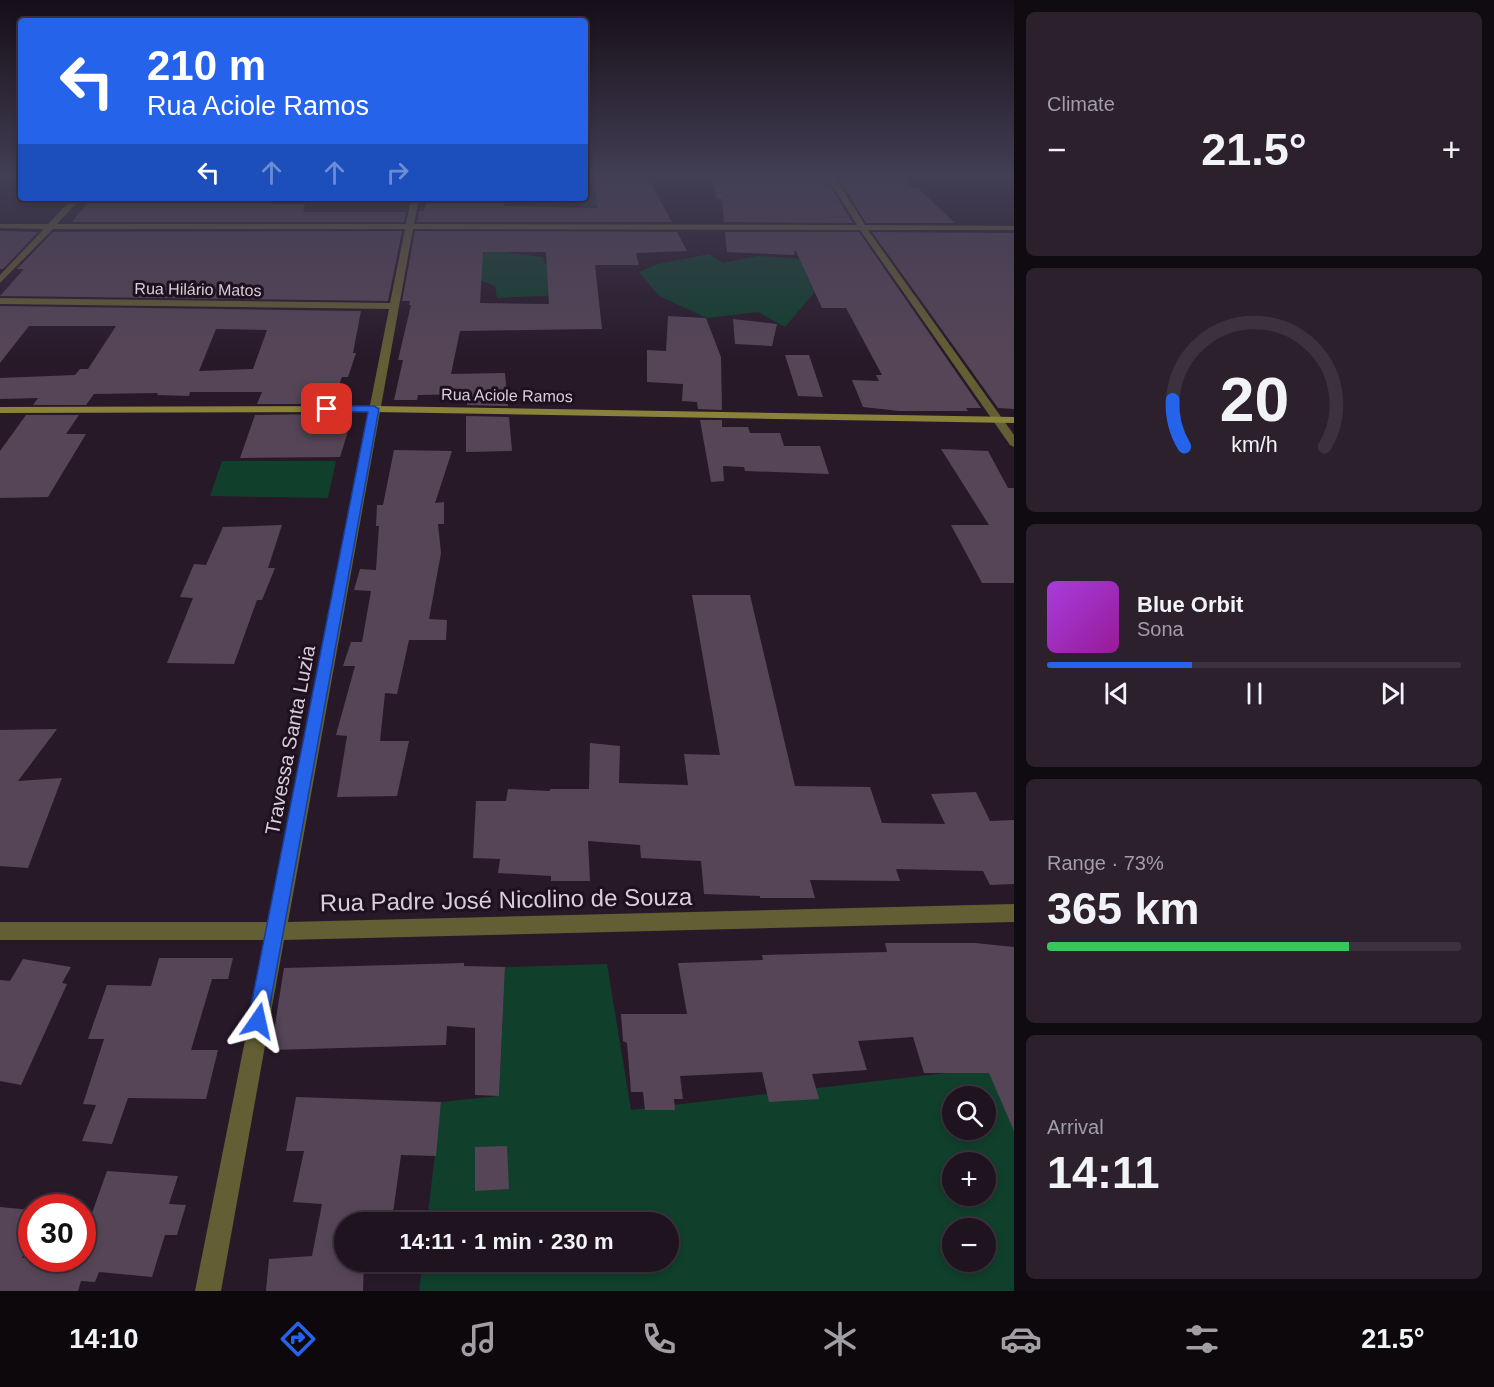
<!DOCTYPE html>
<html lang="en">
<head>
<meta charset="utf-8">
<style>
	:root { --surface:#1e131f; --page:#2b202c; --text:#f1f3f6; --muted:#a19ea4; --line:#3c323d; --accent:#2563eb }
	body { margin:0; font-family:Arial,sans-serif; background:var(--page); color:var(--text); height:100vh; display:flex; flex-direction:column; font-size:22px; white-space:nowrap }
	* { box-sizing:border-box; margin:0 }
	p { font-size:20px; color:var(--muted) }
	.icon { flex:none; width:33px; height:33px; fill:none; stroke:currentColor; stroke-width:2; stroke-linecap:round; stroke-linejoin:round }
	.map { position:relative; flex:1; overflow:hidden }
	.sheet { display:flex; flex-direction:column; gap:12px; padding:12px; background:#100a11; width:480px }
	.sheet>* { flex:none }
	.banner { position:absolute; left:18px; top:18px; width:570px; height:183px; border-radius:6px; box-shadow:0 3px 9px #0003,0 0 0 2px var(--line); background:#2563eb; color:#fff; overflow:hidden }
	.tools { position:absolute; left:942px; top:1086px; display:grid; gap:12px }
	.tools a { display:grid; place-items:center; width:54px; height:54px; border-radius:50%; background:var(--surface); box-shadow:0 3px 9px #0003,0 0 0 2px var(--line); font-size:30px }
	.speed { position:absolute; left:18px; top:1194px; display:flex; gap:12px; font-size:30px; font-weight:700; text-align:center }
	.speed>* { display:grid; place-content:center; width:78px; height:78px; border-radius:50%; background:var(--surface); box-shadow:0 3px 9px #0003,0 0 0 2px var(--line); line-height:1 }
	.speed .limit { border:9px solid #d22; background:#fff; color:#111 }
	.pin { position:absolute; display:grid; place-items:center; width:51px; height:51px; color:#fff; margin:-26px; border-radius:12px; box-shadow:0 3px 9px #0006 }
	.me { position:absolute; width:66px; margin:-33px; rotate:11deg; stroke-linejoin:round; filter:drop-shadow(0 0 4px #0008) }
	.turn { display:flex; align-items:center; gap:21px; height:126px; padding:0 30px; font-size:27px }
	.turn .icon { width:78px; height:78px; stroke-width:2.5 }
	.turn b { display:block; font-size:42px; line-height:51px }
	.lanes { display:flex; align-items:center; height:57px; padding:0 30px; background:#0003; justify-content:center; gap:30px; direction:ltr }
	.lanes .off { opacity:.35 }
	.big { font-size:45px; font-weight:800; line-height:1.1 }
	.sheet .tile { flex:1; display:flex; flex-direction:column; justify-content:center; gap:9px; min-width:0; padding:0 21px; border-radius:9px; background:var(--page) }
	.sheet .dial { align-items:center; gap:0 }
	.dial svg { height:156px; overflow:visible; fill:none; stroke:var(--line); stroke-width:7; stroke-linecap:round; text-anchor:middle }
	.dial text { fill:var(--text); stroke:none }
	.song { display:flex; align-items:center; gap:18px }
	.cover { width:72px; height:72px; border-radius:9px; background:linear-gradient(135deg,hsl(280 70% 55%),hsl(300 70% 35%)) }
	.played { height:6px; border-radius:3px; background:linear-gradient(90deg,var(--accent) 35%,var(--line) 35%) }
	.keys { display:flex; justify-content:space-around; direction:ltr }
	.heat { display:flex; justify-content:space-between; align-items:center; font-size:33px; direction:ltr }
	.charge { height:9px; border-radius:4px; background:linear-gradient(90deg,#34c759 73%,var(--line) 0) }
	.trip { position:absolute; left:334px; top:1212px; width:345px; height:60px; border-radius:30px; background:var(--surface); box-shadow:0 3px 9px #0003,0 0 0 2px var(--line); font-weight:800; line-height:60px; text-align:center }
	.menu { display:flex; height:96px; justify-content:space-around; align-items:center; background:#0c080c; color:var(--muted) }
	.menu .icon { width:42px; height:42px }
	.menu .selected { color:var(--accent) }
	.menu b { font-size:27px; color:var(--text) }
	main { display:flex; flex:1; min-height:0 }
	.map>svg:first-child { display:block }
	.green { fill:#103f2c; fill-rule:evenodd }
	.building { fill:#564557; fill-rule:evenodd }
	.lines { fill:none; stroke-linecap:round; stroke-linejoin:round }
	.street { fill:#635e34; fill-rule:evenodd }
	.secondary { fill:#8a823b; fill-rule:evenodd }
	.route { fill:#2563eb; stroke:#184099; stroke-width:1.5 }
	.labels { text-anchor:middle; stroke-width:6; stroke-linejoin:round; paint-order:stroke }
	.far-street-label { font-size:16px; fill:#d8ced9; stroke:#1e101f }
	.street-label { font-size:20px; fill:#d8ced9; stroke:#1e101f }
	.near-street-label { font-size:24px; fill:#d8ced9; stroke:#1e101f }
</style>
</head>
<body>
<main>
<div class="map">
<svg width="1014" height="1291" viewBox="0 0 1014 1291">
	<rect width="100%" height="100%" fill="#281929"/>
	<g class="green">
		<path d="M585,194l17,9 -13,5 -15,-5 -41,3 7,-8h45z"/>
		<path d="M490,250l53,7 2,7h9l10,31 -67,3 -2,-12 -30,-11 4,-14z"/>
		<path d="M709,254l14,9 35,-7 64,4 2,21 -39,46 -27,-15 -51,6 -48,-22 -20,-24 18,-8z"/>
		<path d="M222,461h114l-8,37 -118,-2z"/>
		<path d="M607,964l24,146 383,-45v226h-595l4,-29h246v-40h-242l14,-120 58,-6 6,-129zM952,1096h34v34h-34zM952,1162h34v34h-34zM952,1228h34v34h-34z"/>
	</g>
	<g class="building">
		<path d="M594,177h53l25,45h-255l2,-11h5l2,-8h7l1,-4 24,1 -1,2 45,-2 2,6 93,2z"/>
		<path d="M712,177h113l28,46 -129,-1 -2,-23h-5z"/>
		<path d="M838,177h64l10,11h6l37,35h-89z"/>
		<path d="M129,198l-4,5 64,-1 3,-3 83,-1 -3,6h33l-2,8h103l-2,10h-332l19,-23z"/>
		<path d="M0,231l38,1 -35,37h-3z"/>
		<path d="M402,231l-14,70 -388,-5 24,-27h-7l36,-37z"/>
		<path d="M415,231l262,1 10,19 -51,2 3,12h-44l7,64 -142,2 -9,43 54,-1 3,33 -41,-1v-11l-49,1 -1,5h-23l9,-40h-5l13,-55h-2l1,-4h-8zM483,252h63l3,52 -69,-1z"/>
		<path d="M725,232h134l122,176h-15l2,3h-69l-36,-4 -11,-27 27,1 -3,-6h6l-36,-67h-24l-27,-59 -1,6 -67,-3z"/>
		<path d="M872,232l142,1v176l-16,-1z"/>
		<path d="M0,306l361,5 -8,42h3l-8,24h-6l-10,27h-75l5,-12h-72l-1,4 -32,-1 1,-2 -64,1 -8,11h-53l5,-7 -38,1v-21l75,-3 5,-6h8l28,-43h-87l-29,37zM216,329l51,1 -14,39 -54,2z"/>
		<path d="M668,316l38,2 15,39 1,53 -24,-1 -1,-7 -15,-1 1,-17 -36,-2v-32l19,1z"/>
		<path d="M733,319l44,5 -5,22 -37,-2z"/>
		<path d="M785,355h24l14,42 -25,-1z"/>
		<path d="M328,414l-5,15 26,-1 -9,29 -100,1 15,-43z"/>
		<path d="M26,415h53l-13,19h20l-38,63 -48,1v-47z"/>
		<path d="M466,416l43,1 3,34 -46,1z"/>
		<path d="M700,420h22v7h26l2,6h30l4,13h36l9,28 -84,-3 -1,-4 -21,-1 1,15 -13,1z"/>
		<path d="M941,449l47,2 20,37h6v95h-32l-31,-58h38z"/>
		<path d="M394,450l58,1 -17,52 9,-1v22h-6l3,29 -12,66 18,1 -1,20h-37l-12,54 -12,-1 -5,48h29l-12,55 -60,1 10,-61 -11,-1 19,-69h-12l8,-24h11l9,-51 -17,-1 6,-21 16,1 3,-44h-3l1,-21h6z"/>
		<path d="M282,525l-14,43h7l-13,32h-5l-23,64 -67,-1 26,-65 -13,-1 14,-33 12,1 17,-38z"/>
		<path d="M692,595h58l45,191 75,1 12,36 63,1 -14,-30 45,-2 14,29 24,-1v64l-24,1 -7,-14 -87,-2 4,12 -90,-1 5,18h-55v-2l-56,-2 -3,-33 -60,-3 -1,-13 -52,-4 2,40h-39v-5l-53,-3 2,-14 -27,-1 3,-57h30l2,-12 42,2v-2h39l1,-46 30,3 -1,37 69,2 -4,-31 36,1z"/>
		<path d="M57,729l-39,52 44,-3 -34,90 -28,-2v-136z"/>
		<path d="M885,943h90l39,4v184l-25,-58h-65l-11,-36 -55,4 9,29 -55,4 7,25 -50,3 -7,-30 -82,4 3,23h-9l1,11h-30l-2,-18h-12l-4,-49 -4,-2 -2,-27h66l-9,-51 85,-3 -1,-5 125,-3z"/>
		<path d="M159,958h74l-5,21h-16l-21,71h27l-12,49 -78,-1 -16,46 -30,-3 14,-36 -13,-1 21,-65h-16l19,-54 44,1z"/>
		<path d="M23,959l48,8 -9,16 5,1 -46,101 -21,-4v-101l10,1z"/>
		<path d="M464,963v3l41,1 -6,129 -24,-1v-67l-28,-2 -1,19 -175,5 13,-82z"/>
		<path d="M296,1097l145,5 -5,54 -35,-1 -8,58 -22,-1 -2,10h-24v40h19l-1,29h-97l3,-32 43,-3 10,-52 -29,-2 11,-51h-18z"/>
		<path d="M507,1146l2,43 -34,2v-44z"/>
		<path d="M107,1171l71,5 -9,28 17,1 -9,30h-12l-13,42 -53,-5 -4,10 -14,-1 -3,10h-78v-84l32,3v23l-10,25 60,1v-18z"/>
	</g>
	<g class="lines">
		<path class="street" d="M827,177h8l30,48 149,1v4h-146l146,205v12l-4,-2 -150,-215 -447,-1 -125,693 726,-18v18l-730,18 -63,351h-26l70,-351h-265v-18h268l121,-613 -389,-5v-6l390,5 15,-74h-352l-53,54v-8l44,-46 -44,-1v-4h48l25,-26h8l-24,26h349l5,-26h8l-5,26 443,1z"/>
		<path class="secondary" d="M374,406l640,11v6l-640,-11 -374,1v-6z"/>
	</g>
	<linearGradient id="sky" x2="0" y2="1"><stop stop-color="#160e17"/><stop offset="0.49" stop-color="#423e54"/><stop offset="1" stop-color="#423e54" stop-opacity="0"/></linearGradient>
	<rect width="1014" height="358" fill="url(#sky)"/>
	<path class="route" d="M327,406h47l5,3 -112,612 -2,7 -7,2 -7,-2 -3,-7 120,-609 -44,-1v-4z"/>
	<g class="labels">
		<g class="far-street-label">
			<text transform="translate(198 289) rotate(1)" y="6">Rua Hilário Matos</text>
			<text transform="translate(507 395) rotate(1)" y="6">Rua Aciole Ramos</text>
		</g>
		<g class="street-label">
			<text transform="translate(290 740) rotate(-79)" y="7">Travessa Santa Luzia</text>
		</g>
		<g class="near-street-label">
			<text transform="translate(506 900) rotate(-1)" y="8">Rua Padre José Nicolino de Souza</text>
		</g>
	</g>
</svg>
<div class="tools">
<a><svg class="icon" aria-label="search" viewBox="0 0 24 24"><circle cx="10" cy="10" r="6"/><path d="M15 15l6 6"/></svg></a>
<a>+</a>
<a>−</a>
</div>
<div class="speed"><div class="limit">30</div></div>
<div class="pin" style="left:327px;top:409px;background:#d93025"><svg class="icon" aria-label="arrive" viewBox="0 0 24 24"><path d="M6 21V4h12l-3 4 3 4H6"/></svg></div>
<svg class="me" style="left:258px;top:1021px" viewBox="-20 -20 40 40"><path d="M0-17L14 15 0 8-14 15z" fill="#2563eb" stroke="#fff" stroke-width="4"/></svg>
<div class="trip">14:11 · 1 min · 230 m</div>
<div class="banner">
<div class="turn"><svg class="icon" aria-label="left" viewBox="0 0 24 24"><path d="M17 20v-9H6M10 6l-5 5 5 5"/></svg><div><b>210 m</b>Rua Aciole Ramos</div></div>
<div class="lanes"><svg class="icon" aria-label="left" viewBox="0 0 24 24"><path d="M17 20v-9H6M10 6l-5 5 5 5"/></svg><svg class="icon off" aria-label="ahead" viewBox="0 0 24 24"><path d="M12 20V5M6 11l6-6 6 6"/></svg><svg class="icon off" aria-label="ahead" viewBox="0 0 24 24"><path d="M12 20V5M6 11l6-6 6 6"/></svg><svg class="icon off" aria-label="right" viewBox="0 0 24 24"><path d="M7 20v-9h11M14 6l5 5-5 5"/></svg></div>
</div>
</div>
<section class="sheet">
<div class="tile"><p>Climate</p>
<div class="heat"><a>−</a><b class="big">21.5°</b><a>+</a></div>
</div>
<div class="tile dial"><svg viewBox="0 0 100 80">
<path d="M14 69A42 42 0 1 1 86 69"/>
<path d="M14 69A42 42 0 0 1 8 45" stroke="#2563eb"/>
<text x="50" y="56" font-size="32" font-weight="700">20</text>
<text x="50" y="72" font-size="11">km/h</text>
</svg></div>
<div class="tile">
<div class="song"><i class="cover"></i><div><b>Blue Orbit</b><p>Sona</p></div></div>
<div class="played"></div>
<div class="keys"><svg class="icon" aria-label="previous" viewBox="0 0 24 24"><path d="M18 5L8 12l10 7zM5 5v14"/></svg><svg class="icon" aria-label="pause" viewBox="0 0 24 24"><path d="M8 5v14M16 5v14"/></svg><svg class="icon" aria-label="next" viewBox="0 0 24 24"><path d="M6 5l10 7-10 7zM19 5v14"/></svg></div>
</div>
<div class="tile"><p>Range · 73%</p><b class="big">365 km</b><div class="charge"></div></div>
<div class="tile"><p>Arrival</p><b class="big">14:11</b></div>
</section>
</main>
<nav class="menu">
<b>14:10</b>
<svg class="icon selected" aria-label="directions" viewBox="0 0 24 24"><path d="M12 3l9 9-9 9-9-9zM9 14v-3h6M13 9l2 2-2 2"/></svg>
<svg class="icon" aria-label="music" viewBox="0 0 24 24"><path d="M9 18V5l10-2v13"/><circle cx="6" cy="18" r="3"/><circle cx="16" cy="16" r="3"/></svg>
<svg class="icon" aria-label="phone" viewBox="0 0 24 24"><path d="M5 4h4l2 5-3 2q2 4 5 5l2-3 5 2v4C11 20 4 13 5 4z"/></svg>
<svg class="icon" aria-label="climate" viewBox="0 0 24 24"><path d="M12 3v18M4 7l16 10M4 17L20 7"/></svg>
<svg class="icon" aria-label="car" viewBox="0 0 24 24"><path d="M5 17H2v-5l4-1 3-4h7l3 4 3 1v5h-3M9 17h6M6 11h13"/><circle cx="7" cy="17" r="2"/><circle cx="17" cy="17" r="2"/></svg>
<svg class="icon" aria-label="filters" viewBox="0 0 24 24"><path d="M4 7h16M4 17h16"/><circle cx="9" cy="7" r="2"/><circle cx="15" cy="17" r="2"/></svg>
<b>21.5°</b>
</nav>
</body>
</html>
